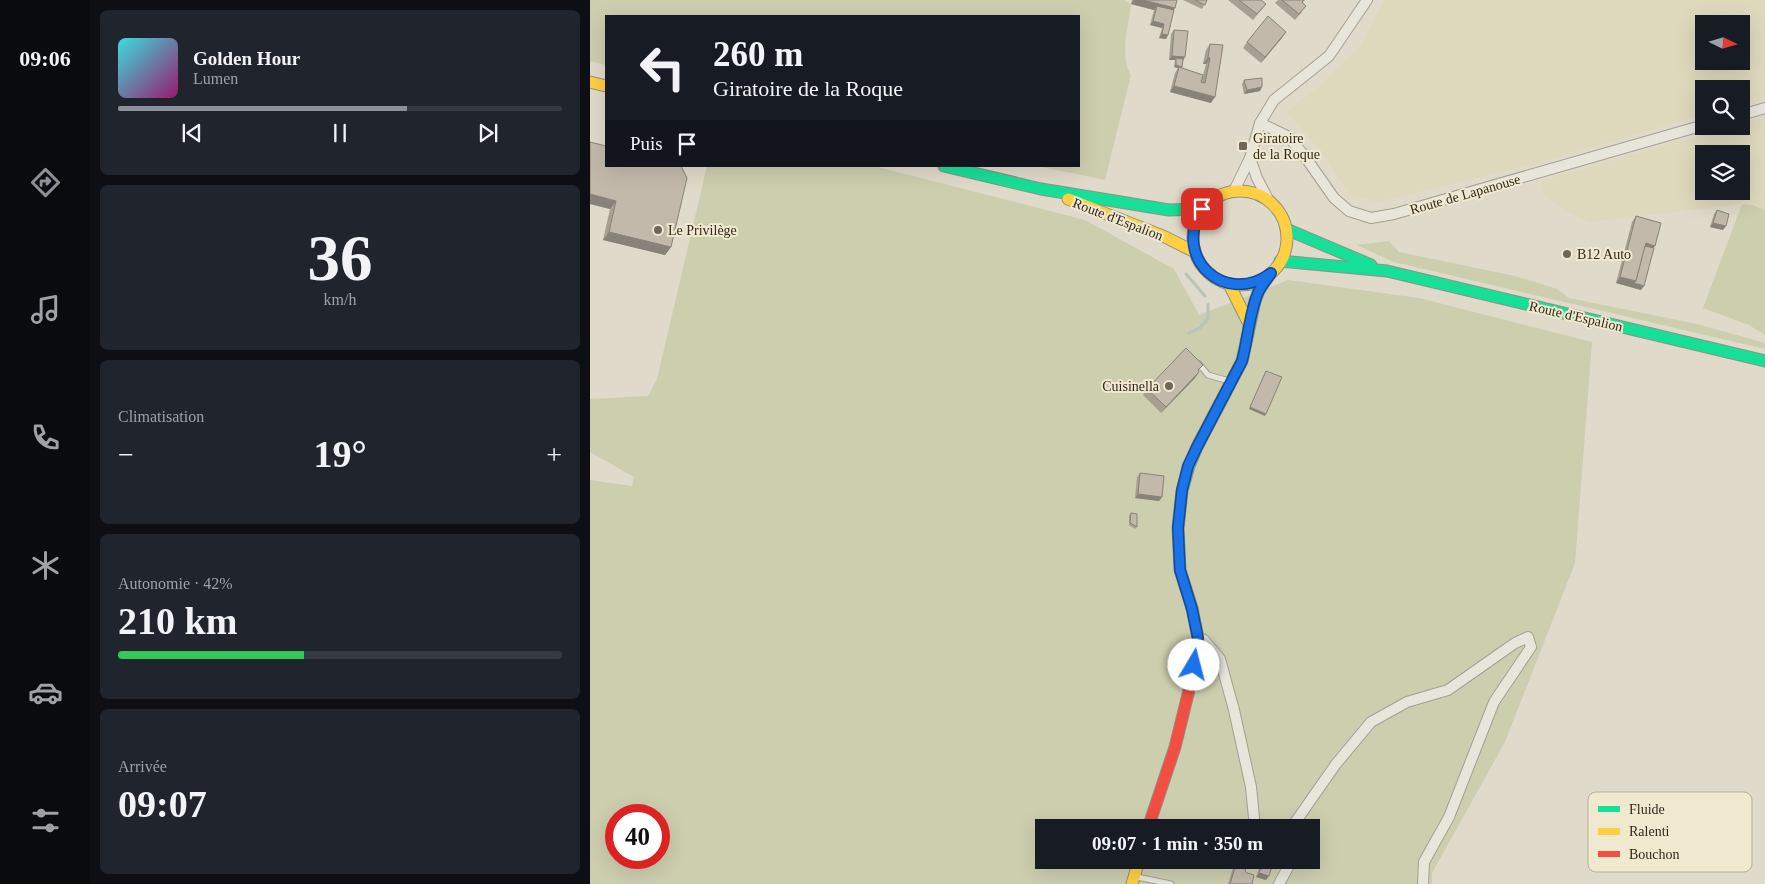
<!DOCTYPE html>
<html lang="fr">
<head>
<meta charset="utf-8">
<style>
	:root { --surface:#171b24; --page:#20242c; --text:#f1f3f6; --muted:#9ea1a6; --line:#363941; --accent:#8c9099 }
	body { margin:0; font-family:"Times New Roman",serif; background:var(--page); color:var(--text); height:100vh; display:flex; flex-direction:column; font-size:19px; white-space:nowrap }
	* { box-sizing:border-box; margin:0 }
	p { font-size:16px; color:var(--muted) }
	.icon { flex:none; width:28px; height:28px; fill:none; stroke:currentColor; stroke-width:2; stroke-linecap:round; stroke-linejoin:round }
	.map { position:relative; flex:1; overflow:hidden }
	.sheet { display:flex; flex-direction:column; gap:10px; padding:10px; background:#0d0f14; width:500px }
	.sheet>* { flex:none }
	.banner { position:absolute; left:15px; top:15px; width:475px; height:152px; border-radius:0px; box-shadow:0 5px 20px #0002; background:#171b24; color:var(--text); overflow:hidden }
	.needle { width:32px; rotate:95deg }
	.buttons { position:absolute; left:1105px; top:15px; display:grid; gap:10px }
	.buttons a { display:grid; place-items:center; width:55px; height:55px; border-radius:0px; background:var(--surface); box-shadow:0 5px 20px #0002; font-size:25px }
	.speed { position:absolute; left:15px; top:804px; display:flex; gap:10px; font-size:25px; font-weight:700; text-align:center }
	.speed>* { display:grid; place-content:center; width:65px; height:65px; border-radius:50%; background:var(--surface); box-shadow:0 5px 20px #0002; line-height:1 }
	.speed .limit { border:8px solid #d22; background:#fff; color:#111 }
	.pin { position:absolute; display:grid; place-items:center; width:42px; height:42px; color:#fff; margin:-21px; border-radius:10px; box-shadow:0 2px 8px #0006 }
	.me { position:absolute; width:55px; margin:-28px; rotate:8deg; stroke-linejoin:round; filter:drop-shadow(0 0 4px #0008) }
	.turn { display:flex; align-items:center; gap:18px; height:105px; padding:0 25px; font-size:22px }
	.turn .icon { width:65px; height:65px; stroke-width:2.5 }
	.turn b { display:block; font-size:35px; line-height:42px }
	.then { display:flex; align-items:center; height:48px; padding:0 25px; background:#0003; gap:10px; font-size:19px }
	.big { font-size:38px; font-weight:700; line-height:1.1 }
	.sheet .card { flex:1; display:flex; flex-direction:column; justify-content:center; gap:8px; min-width:0; padding:0 18px; border-radius:8px; background:var(--page) }
	.sheet .dial { align-items:center; gap:0 }
	.dial b { font-size:65px; line-height:1 }
	.song { display:flex; align-items:center; gap:15px }
	.cover { width:60px; height:60px; border-radius:8px; background:linear-gradient(135deg,hsl(180 70% 55%),hsl(320 70% 35%)) }
	.played { height:5px; border-radius:2px; background:linear-gradient(90deg,var(--accent) 65%,var(--line) 65%) }
	.keys { display:flex; justify-content:space-around; direction:ltr }
	.heat { display:flex; justify-content:space-between; align-items:center; font-size:28px; direction:ltr }
	.charge { height:8px; border-radius:4px; background:linear-gradient(90deg,#34c759 42%,var(--line) 0) }
	.trip { position:absolute; left:445px; top:819px; width:285px; height:50px; border-radius:0px; background:var(--surface); box-shadow:0 5px 20px #0002; font-weight:700; line-height:50px; text-align:center }
	main { display:flex; flex:1; min-height:0 }
	.menu { display:flex; flex-direction:column; width:90px; justify-content:space-around; align-items:center; background:#090b0e; color:var(--muted) }
	.menu .icon { width:35px; height:35px }
	.menu .current { color:var(--accent) }
	.menu b { font-size:22px; color:var(--text) }
	.map>svg:first-child { display:block }
	.farmland { fill:#ded9bc; fill-rule:evenodd }
	.green { fill:#ccceae; fill-rule:evenodd }
	.lines { fill:none; stroke-linecap:round; stroke-linejoin:round }
	.stream { stroke:#b6c4bc; stroke-width:3 }
	.lane-casing { stroke:#a49f94; stroke-width:7 }
	.street-casing { stroke:#a49f94; stroke-width:12 }
	.fast-casing { stroke:#948e83; stroke-width:13 }
	.slow-casing { stroke:#948e83; stroke-width:13 }
	.jam-casing { stroke:#948e83; stroke-width:13 }
	.lane { stroke:#e8e5db; stroke-width:5 }
	.street { stroke:#e8e5db; stroke-width:10 }
	.fast { stroke:#16e098; stroke-width:11 }
	.slow { stroke:#ffcf43; stroke-width:11 }
	.jam { stroke:#f24e42; stroke-width:11 }
	.wall { fill:#a89f93 }
	.shaded-wall { fill:#888278 }
	.building { fill:#c3b9ab; stroke:#888278 }
	.route-casing { stroke:#114b97; stroke-width:12 }
	.route { stroke:#1a73e8; stroke-width:9 }
	.poi-dot { fill:#6e665a; stroke:#f0e9d0; stroke-width:2 }
	.labels { text-anchor:middle; stroke-width:4; stroke-linejoin:round; paint-order:stroke }
	.poi-label { font-size:14px; fill:#31281e; stroke:#f0e9d0; text-anchor:start }
	.street-label { font-size:14px; fill:#31281e; stroke:#f0e9d0 }
	.key { fill:#f0e9d0; stroke:#b7af9b; stroke-width:1 }
	.key-label { font-size:14px; fill:#31281e }
</style>
</head>
<body>
<main>
<nav class="menu">
<b>09:06</b>
<svg class="icon current" aria-label="directions" viewBox="0 0 24 24"><path d="M12 3l9 9-9 9-9-9zM9 14v-3h6M13 9l2 2-2 2"/></svg>
<svg class="icon" aria-label="music" viewBox="0 0 24 24"><path d="M9 18V5l10-2v13"/><circle cx="6" cy="18" r="3"/><circle cx="16" cy="16" r="3"/></svg>
<svg class="icon" aria-label="phone" viewBox="0 0 24 24"><path d="M5 4h4l2 5-3 2q2 4 5 5l2-3 5 2v4C11 20 4 13 5 4z"/></svg>
<svg class="icon" aria-label="climate" viewBox="0 0 24 24"><path d="M12 3v18M4 7l16 10M4 17L20 7"/></svg>
<svg class="icon" aria-label="car" viewBox="0 0 24 24"><path d="M5 17H2v-5l4-1 3-4h7l3 4 3 1v5h-3M9 17h6M6 11h13"/><circle cx="7" cy="17" r="2"/><circle cx="17" cy="17" r="2"/></svg>
<svg class="icon" aria-label="filters" viewBox="0 0 24 24"><path d="M4 7h16M4 17h16"/><circle cx="9" cy="7" r="2"/><circle cx="15" cy="17" r="2"/></svg>
</nav>
<section class="sheet">
<div class="card">
<div class="song"><i class="cover"></i><div><b>Golden Hour</b><p>Lumen</p></div></div>
<div class="played"></div>
<div class="keys"><svg class="icon" aria-label="previous" viewBox="0 0 24 24"><path d="M18 5L8 12l10 7zM5 5v14"/></svg><svg class="icon" aria-label="pause" viewBox="0 0 24 24"><path d="M8 5v14M16 5v14"/></svg><svg class="icon" aria-label="next" viewBox="0 0 24 24"><path d="M6 5l10 7-10 7zM19 5v14"/></svg></div>
</div>
<div class="card dial"><b>36</b><p>km/h</p></div>
<div class="card"><p>Climatisation</p>
<div class="heat"><a>−</a><b class="big">19°</b><a>+</a></div>
</div>
<div class="card"><p>Autonomie · 42%</p><b class="big">210 km</b><div class="charge"></div></div>
<div class="card"><p>Arrivée</p><b class="big">09:07</b></div>
</section>
<div class="map">
<svg width="1175" height="884" viewBox="0 0 1175 884">
	<rect width="100%" height="100%" fill="#e0daca"/>
	<g class="farmland">
		<path d="M794,0h381v96l-24,7v-14h-37v25l-167,50 -160,38 -28,-7 -26,-42 -37,-41 33,-26 41,-40zM1114,24h37v37h-37z"/>
		<path d="M1175,117v93l-13,-5 -10,-1 -152,18 -25,-11 -22,-16 -1,-15 190,-54h9v-2zM1114,154h37v37h-37z"/>
	</g>
	<g class="green">
		<path d="M0,0h534l7,4c-2,20 -12,53 0,71l-26,105 -67,-14h41v-150h-473v49l-16,-4z"/>
		<path d="M117,166h167l211,54 89,49 25,46 89,-35 131,18 173,44 -17,221 -70,179 -73,131v11h-842v-404l42,6 2,-9 -44,-25v-53l58,-3 9,-17zM26,815h43v43h-43zM454,828h267v32h-267z"/>
		<path d="M1152,204l10,1 13,5v125l-16,-10 -46,-17z"/>
		<path d="M799,241l10,11 116,24 42,13 12,9 128,26 68,19v6l-371,-87 -37,-17z"/>
	</g>
	<g class="lines">
		<g class="stream">
			<path d="M596,274l19,22"/>
			<path d="M599,333l11,-5 8,-9v-15"/>
		</g>
		<defs>
			<g id="lane">
				<path d="M609,364l9,11 21,6"/>
				<path d="M547,877l34,7"/>
			</g>
			<g id="street">
				<path d="M1151,115l24,-7"/>
				<path d="M670,123l29,14 17,21 28,40 15,13 22,7 23,-4 310,-89"/>
				<path d="M660,158l7,20 12,23"/>
				<path d="M644,191l16,-33 10,-35 14,-23 55,-44 38,-56"/>
				<path d="M608,638l6,2 16,19 14,51 17,77 4,41"/>
				<path d="M691,828l13,-4 42,-60 35,-42 36,-20 41,-12 67,-47 13,-6 3,10 -37,55 -45,115 -25,45 -1,22"/>
				<path d="M689,884l13,-24"/>
			</g>
			<g id="fast">
				<path d="M354,166l97,23 128,21 33,-1"/>
				<path d="M696,229l85,36"/>
				<path d="M690,261l107,10 378,90"/>
				<path d="M602,608l-12,-38 -2,-42 4,-37 7,-25 8,-19 45,-86 13,-60 4,-11 12,-17"/>
			</g>
			<g id="slow">
				<path d="M0,82l16,4"/>
				<circle cx="650" cy="238" r="47"/>
				<path d="M478,199l95,37 32,16"/>
				<path d="M639,284l20,40"/>
				<path d="M542,884l7,-24"/>
			</g>
			<path id="jam" d="M558,828l27,-81 17,-69 6,-40 -6,-30"/>
		</defs>
		<use href="#lane" class="lane-casing"/>
		<use href="#street" class="street-casing"/>
		<use href="#fast" class="fast-casing"/>
		<use href="#slow" class="slow-casing"/>
		<use href="#jam" class="jam-casing"/>
		<use href="#lane" class="lane"/>
		<use href="#street" class="street"/>
		<use href="#fast" class="fast"/>
		<use href="#slow" class="slow"/>
		<use href="#jam" class="jam"/>
	</g>
	<g class="wall">
		<path d="M542,0h45l-3,10 -6,25 -2,4 -7,-1 3,-10 -12,-3 4,-15 -23,-6z"/>
		<path d="M593,0h24l-5,9z"/>
		<path d="M638,0h33l5,4 -13,16z"/>
		<path d="M688,0h27l-3,3v9l-7,8 -20,-17z"/>
		<path d="M584,30l9,30 -1,8 19,14 5,-18h-3l3,-14 4,-6 1,59 -41,-11 5,-19 3,-5 -4,-1 1,-7h-6l2,-26z"/>
		<path d="M696,32l-25,31 -18,-15 4,-6z"/>
		<path d="M654,80l16,11 -16,3 -2,-10z"/>
		<path d="M0,142l81,105 -6,8 -62,-15 7,-31 -20,-5z"/>
		<path d="M1127,210l6,20 -13,-3 4,-13z"/>
		<path d="M1046,216l18,32 -13,42 -25,-7 16,-61z"/>
		<path d="M609,371v1l-4,6 -34,35 -18,-18 4,-6z"/>
		<path d="M550,473l22,24 -3,4 -24,-3 2,-21z"/>
		<path d="M541,513l6,14 -2,2 -6,-4v-10z"/>
		<path d="M672,860h12l-8,20 -10,-3z"/>
		<path d="M646,864l9,7 7,13h-24l5,-16z"/>
	</g>
	<g class="shaded-wall">
		<path d="M544,0h9l32,8 -4,6 -14,-8 -3,4 -23,-6z"/>
		<path d="M563,21l11,3 -2,4 -12,-3z"/>
		<path d="M696,32l-4,6 -21,25 4,-6z"/>
		<path d="M572,34l6,1 -2,4 -7,-1z"/>
		<path d="M582,56l13,1 -2,4 -7,-3 -1,2h-6z"/>
		<path d="M618,58h2l-4,6h-3z"/>
		<path d="M586,65l6,2 -1,2 -7,-2z"/>
		<path d="M584,86l41,11 -4,6 -41,-11z"/>
		<path d="M672,87l-2,4 -16,3 3,-4z"/>
		<path d="M0,194l26,7 -6,8 -20,-5z"/>
		<path d="M1123,223l13,3 -3,4 -13,-3z"/>
		<path d="M19,232l62,15 -6,8 -62,-15z"/>
		<path d="M1056,243l9,3 -4,6 -8,-2z"/>
		<path d="M1030,277l16,4 8,5 -3,4 -25,-7z"/>
		<path d="M609,372l-4,6 -34,35 5,-6z"/>
		<path d="M660,407l16,7 -1,2 -16,-7z"/>
		<path d="M548,494l24,3 -3,4 -24,-3z"/>
		<path d="M669,873l10,3 -3,4 -10,-3z"/>
	</g>
	<g class="building">
		<path d="M553,0h34l-2,8z"/>
		<path d="M605,0h12l-2,5z"/>
		<path d="M649,0h22l5,4 -9,10z"/>
		<path d="M692,0h22l-2,2 4,4 -7,8z"/>
		<path d="M567,6l17,4 -6,25 -6,-1 2,-10 -11,-3z"/>
		<path d="M678,16l18,16 -21,25 -18,-15z"/>
		<path d="M584,30l14,1 -3,26 -13,-1z"/>
		<path d="M620,44l13,1 -8,52 -41,-11 5,-19 24,8 -2,7 4,1 5,-25h-2z"/>
		<path d="M586,58l7,1 -1,8 -6,-2z"/>
		<path d="M672,78v9l-15,3 -3,-10z"/>
		<path d="M0,142l16,4v20h75l6,12 -16,69 -62,-15 7,-31 -26,-7z"/>
		<path d="M1127,210l12,4 -3,12 -13,-3z"/>
		<path d="M1046,216l25,7 -6,23 -9,-3 -10,38 -16,-4z"/>
		<path d="M1055,246l9,2 -10,38 -10,-3 2,-2z"/>
		<path d="M596,348l17,17 -5,5 1,2 -33,35 -19,-18z"/>
		<path d="M676,371l16,6 -16,37 -16,-7z"/>
		<path d="M550,473l24,3 -2,21 -24,-3z"/>
		<path d="M541,513l6,1v13l-7,-4z"/>
		<path d="M674,860h10l-5,16 -10,-3z"/>
		<path d="M646,864l10,2 -1,5 2,2 7,2 -2,9h-22z"/>
	</g>
	<g class="lines">
		<defs>
			<path id="route" d="M604,665l4,-27 -6,-29 -12,-39 -2,-42 4,-38 6,-24 9,-19 45,-86c6,-22 7,-47 16,-68 3,-7 9,-14 13,-20 -46,34 -99,-15 -69,-64"/>
		</defs>
		<use href="#route" class="route-casing"/>
		<use href="#route" class="route"/>
	</g>
	<g class="poi-dot">
		<rect x="648" y="141" width="10" height="10" rx="2.5"/>
		<circle cx="68" cy="230" r="5"/>
		<circle cx="977" cy="254" r="5"/>
		<circle cx="579" cy="386" r="5"/>
	</g>
	<g class="labels">
		<g class="poi-label">
			<text x="663" y="143">Giratoire<tspan x="663" dy="16">de la Roque</tspan></text>
			<text x="78" y="235">Le Privilège</text>
			<text x="987" y="259">B12 Auto</text>
			<text x="569" y="391" text-anchor="end">Cuisinella</text>
		</g>
		<g class="street-label">
			<text transform="translate(875 194) rotate(-16)" y="5">Route de Lapanouse</text>
			<text transform="translate(528 219) rotate(21)" y="5">Route d'Espalion</text>
			<text transform="translate(986 316) rotate(13)" y="5">Route d'Espalion</text>
		</g>
	</g>
	<rect x="998" y="792" width="164" height="80" rx="8" class="key"/>
	<rect x="1008" y="806" width="22" height="6" fill="#16e098"/>
	<rect x="1008" y="828" width="22" height="7" fill="#ffcf43"/>
	<rect x="1008" y="851" width="22" height="6" fill="#f24e42"/>
	<g class="key-label">
		<text x="1039" y="814">Fluide</text>
		<text x="1039" y="836">Ralenti</text>
		<text x="1039" y="859">Bouchon</text>
	</g>
</svg>
<div class="buttons">
<a><svg class="needle" viewBox="-14 -14 28 28"><path d="M0-13l5 13h-10z" fill="#e53935"/><path d="M0 13l5-13h-10z" fill="#9ea1a6"/></svg></a>
<a><svg class="icon" aria-label="search" viewBox="0 0 24 24"><circle cx="10" cy="10" r="6"/><path d="M15 15l6 6"/></svg></a>
<a><svg class="icon" aria-label="layers" viewBox="0 0 24 24"><path d="M12 4l9 5-9 5-9-5zM3 14l9 5 9-5"/></svg></a>
</div>
<div class="speed"><div class="limit">40</div></div>
<div class="pin" style="left:612px;top:209px;background:#d93025"><svg class="icon" aria-label="arrive" viewBox="0 0 24 24"><path d="M6 21V4h12l-3 4 3 4H6"/></svg></div>
<svg class="me" style="left:604px;top:665px" viewBox="-20 -20 40 40"><circle r="19" fill="#fff"/><path d="M0-13L10 11 0 6-10 11z" fill="#1a73e8"/></svg>
<div class="trip">09:07 · 1 min · 350 m</div>
<div class="banner">
<div class="turn"><svg class="icon" aria-label="left" viewBox="0 0 24 24"><path d="M17 20v-9H6M10 6l-5 5 5 5"/></svg><div><b>260 m</b>Giratoire de la Roque</div></div>
<div class="then">Puis<svg class="icon" aria-label="arrive" viewBox="0 0 24 24"><path d="M6 21V4h12l-3 4 3 4H6"/></svg></div>
</div>
</div>
</main>
</body>
</html>
